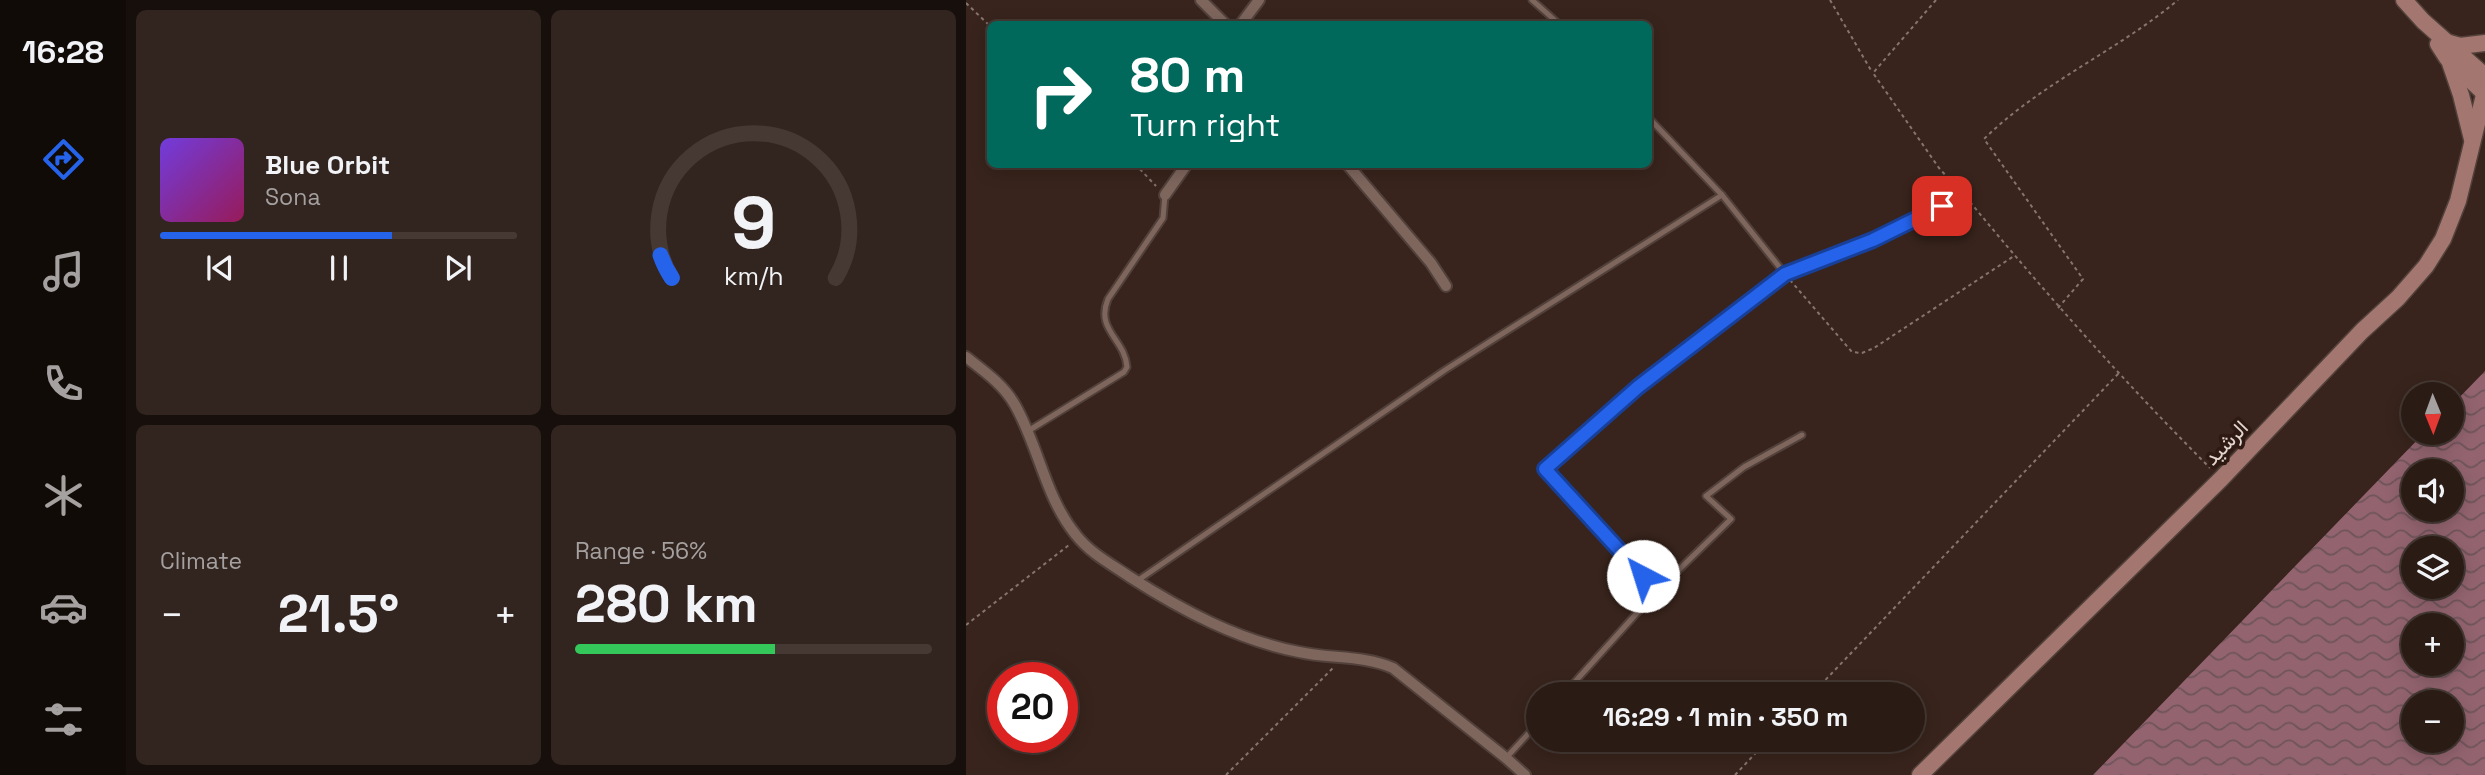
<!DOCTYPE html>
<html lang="en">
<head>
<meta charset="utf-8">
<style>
	:root { --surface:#2a1b15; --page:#32241e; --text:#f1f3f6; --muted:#a5a1a0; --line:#463934; --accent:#2563eb }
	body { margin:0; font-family:"Space Grotesk",Vazirmatn,sans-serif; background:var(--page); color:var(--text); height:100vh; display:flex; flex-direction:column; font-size:26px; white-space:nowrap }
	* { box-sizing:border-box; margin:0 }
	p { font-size:23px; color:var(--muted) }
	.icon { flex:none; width:38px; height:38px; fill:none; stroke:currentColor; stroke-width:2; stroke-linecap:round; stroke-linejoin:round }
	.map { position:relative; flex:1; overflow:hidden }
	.panel { display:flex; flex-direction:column; gap:10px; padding:10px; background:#170f0c; width:840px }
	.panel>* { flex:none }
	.top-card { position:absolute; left:21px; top:21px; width:665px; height:147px; border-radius:10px; box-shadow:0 4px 18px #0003,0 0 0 2px var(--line); background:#00695c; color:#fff; overflow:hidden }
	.needle { width:46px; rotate:179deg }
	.controls { position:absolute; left:1435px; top:382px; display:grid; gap:14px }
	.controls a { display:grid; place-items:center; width:63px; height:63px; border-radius:50%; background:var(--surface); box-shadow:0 4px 18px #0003,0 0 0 2px var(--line); font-size:35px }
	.speed { position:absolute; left:21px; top:662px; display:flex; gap:14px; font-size:35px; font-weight:700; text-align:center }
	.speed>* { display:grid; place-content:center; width:91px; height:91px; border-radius:50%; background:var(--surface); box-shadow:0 4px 18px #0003,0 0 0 2px var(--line); line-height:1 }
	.speed .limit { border:10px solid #d22; background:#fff; color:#111 }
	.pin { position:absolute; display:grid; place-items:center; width:60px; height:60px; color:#fff; margin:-30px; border-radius:14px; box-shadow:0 4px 10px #0006 }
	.me { position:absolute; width:77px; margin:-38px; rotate:320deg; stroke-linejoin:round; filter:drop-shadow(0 0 5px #0008) }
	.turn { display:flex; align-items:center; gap:24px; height:147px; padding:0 28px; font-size:32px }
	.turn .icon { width:91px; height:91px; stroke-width:2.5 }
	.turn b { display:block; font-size:49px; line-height:60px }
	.big { font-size:52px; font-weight:700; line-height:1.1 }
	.panel .widget { flex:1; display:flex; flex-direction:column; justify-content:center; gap:10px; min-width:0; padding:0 24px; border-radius:10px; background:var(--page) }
	.panel .dial { align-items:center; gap:0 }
	.dial svg { height:182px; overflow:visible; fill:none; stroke:var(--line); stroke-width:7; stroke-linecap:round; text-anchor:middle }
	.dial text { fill:var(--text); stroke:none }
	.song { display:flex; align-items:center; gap:21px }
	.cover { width:84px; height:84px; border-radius:10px; background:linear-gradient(135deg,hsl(260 70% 55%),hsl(330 70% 35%)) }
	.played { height:7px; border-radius:4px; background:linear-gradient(90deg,var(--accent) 65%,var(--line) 65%) }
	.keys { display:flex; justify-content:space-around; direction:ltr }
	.heat { display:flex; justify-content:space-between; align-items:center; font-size:38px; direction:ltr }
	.charge { height:10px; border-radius:5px; background:linear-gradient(90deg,#34c759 56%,var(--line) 0) }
	.panel .tiles { flex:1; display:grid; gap:10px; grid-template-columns:repeat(2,1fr) }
	.trip { position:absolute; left:560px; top:682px; width:399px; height:70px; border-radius:35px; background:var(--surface); box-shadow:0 4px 18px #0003,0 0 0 2px var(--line); font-weight:700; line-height:70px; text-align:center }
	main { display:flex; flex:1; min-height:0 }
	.tabs { display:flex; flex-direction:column; width:126px; justify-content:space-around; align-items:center; background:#110b08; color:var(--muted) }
	.tabs .icon { width:49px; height:49px }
	.tabs .current { color:var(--accent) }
	.tabs b { font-size:32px; color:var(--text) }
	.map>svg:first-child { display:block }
	.water { fill:url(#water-waves); fill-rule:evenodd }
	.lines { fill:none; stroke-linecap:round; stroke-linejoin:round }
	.lane-casing { stroke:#52413b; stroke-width:9 }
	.street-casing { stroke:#52413b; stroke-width:14 }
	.secondary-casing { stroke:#52413b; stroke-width:19 }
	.path { stroke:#86746e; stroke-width:2; stroke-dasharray:3.5 3.5; stroke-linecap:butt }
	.lane { stroke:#7e665d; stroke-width:5 }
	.street { stroke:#7e665d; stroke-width:10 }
	.secondary { stroke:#a37770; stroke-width:16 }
	.route-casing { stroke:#184099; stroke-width:18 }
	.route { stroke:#2563eb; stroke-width:12 }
	.labels { text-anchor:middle; stroke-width:7; stroke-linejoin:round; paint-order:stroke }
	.street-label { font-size:21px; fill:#e3d5d0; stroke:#2e1a13 }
</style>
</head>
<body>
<main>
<nav class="tabs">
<b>16:28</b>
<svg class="icon current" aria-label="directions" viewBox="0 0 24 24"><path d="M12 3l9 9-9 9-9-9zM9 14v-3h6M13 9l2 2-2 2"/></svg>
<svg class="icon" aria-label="music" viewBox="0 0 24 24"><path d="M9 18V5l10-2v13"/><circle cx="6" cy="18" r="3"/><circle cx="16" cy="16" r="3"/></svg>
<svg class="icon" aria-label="phone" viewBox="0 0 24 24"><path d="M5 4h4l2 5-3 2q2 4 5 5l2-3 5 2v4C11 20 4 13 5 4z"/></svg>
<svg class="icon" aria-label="climate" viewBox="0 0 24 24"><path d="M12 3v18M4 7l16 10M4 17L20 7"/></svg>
<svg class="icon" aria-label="car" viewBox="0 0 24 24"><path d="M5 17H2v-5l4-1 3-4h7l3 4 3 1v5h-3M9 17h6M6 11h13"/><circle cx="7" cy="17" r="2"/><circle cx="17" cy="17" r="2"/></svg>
<svg class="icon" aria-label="filters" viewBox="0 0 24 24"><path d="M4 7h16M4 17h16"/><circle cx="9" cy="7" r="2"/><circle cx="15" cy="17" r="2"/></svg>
</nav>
<section class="panel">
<div class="tiles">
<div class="widget">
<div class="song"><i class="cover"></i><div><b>Blue Orbit</b><p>Sona</p></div></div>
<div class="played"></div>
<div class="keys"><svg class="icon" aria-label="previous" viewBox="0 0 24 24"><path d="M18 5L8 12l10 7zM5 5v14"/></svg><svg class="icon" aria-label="pause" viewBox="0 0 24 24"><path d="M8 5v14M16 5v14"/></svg><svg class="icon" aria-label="next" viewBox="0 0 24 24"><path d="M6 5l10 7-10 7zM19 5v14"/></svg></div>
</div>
<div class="widget dial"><svg viewBox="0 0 100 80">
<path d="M14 69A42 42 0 1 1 86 69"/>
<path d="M14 69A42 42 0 0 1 9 59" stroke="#2563eb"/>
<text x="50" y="56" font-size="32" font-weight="700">9</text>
<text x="50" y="72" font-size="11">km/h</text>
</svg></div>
<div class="widget"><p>Climate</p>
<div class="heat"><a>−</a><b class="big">21.5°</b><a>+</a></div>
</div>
<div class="widget"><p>Range · 56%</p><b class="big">280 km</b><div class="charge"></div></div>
</div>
</section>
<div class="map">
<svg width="1519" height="775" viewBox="0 0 1519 775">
	<defs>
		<pattern id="water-waves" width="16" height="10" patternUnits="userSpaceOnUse" patternTransform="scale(1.75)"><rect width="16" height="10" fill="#936470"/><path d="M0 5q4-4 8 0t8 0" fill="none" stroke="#6f545a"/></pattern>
	</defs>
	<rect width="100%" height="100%" fill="#38241c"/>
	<path class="water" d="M1519,371v404h-392l332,-343h27v-27zM1447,471h39v38h-39zM1447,548h39v38h-39zM1447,625h39v38h-39zM1447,702h39v38h-39z"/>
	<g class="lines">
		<defs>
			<g id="lane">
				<path d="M566,0l27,24"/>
				<path d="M682,117l74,78 63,79"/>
				<path d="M62,431l96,-59 3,-5c-2,-28 -32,-37 -19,-68l55,-81 2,-23"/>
				<path d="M171,581l308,-211 277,-175"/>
				<path d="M690,592l-27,-33 -84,-90 93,-82 147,-113 88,-34 92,-45"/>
				<path d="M597,695l93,-103 75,-73 -25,-23 38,-29 58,-32"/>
				<path d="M540,758l32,-35"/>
			</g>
			<g id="street">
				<path d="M235,0l24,24"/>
				<path d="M275,24l18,-24"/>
				<path d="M381,164l84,99 15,23"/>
				<path d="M199,195l22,-31"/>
				<path d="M0,357c18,14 38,28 49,48 24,42 30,92 61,130 14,18 35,29 54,42 53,34 108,63 169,75 31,7 65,3 94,16l113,90 19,17"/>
			</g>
			<g id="secondary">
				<path d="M1438,0l19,21 62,55"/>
				<path d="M1480,42l14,4 25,-3"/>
				<path d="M1472,44l9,14 37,35"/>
				<path d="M1484,63l11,32 11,44"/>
				<path d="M954,775l301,-296 141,-148 36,-33 28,-32 17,-27 15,-38 27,-110"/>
			</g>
		</defs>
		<use href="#lane" class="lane-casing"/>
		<use href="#street" class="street-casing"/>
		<use href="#secondary" class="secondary-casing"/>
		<g class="path">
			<path d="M864,0l42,72"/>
			<path d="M970,0l-63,73 66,95 18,20"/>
			<path d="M0,3l24,23"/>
			<path d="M169,164l21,22"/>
			<path d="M1004,202c77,93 155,181 240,266"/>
			<path d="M824,280l62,72 10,1 12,-5 140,-92"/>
			<path d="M1092,308l25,-29 -99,-140c57,-56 133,-88 194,-139"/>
			<path d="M0,625l103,-80"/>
			<path d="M845,695l308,-322"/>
			<path d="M260,775l108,-108"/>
			<path d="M769,775l33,-35"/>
		</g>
		<use href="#lane" class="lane"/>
		<use href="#street" class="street"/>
		<use href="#secondary" class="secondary"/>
	</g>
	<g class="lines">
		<defs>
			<path id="route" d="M677,576l-98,-107 93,-82 147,-113 88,-34 69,-34"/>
		</defs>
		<use href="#route" class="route-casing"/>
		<use href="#route" class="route"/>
	</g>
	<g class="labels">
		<g class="street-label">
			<text transform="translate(1260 443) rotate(-46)" y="7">الرشيد</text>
		</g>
	</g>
</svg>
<div class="controls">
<a><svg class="needle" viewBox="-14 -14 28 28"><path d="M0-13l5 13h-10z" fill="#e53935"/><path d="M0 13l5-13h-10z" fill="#a5a1a0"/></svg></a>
<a><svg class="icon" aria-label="sound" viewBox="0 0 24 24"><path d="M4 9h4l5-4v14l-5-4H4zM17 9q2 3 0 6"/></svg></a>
<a><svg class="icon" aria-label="layers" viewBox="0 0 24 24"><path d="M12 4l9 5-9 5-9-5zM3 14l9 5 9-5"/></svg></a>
<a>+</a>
<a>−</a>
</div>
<div class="speed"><div class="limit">20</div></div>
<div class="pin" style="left:976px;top:206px;background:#d93025"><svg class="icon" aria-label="arrive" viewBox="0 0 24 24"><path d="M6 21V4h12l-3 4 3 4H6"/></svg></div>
<svg class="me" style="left:677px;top:576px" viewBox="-20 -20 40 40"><circle r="19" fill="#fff"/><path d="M0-13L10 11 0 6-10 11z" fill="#2563eb"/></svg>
<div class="trip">16:29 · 1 min · 350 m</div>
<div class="top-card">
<div class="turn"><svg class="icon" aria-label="right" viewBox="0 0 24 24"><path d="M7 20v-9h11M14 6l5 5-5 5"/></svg><div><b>80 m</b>Turn right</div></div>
</div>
</div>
</main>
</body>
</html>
